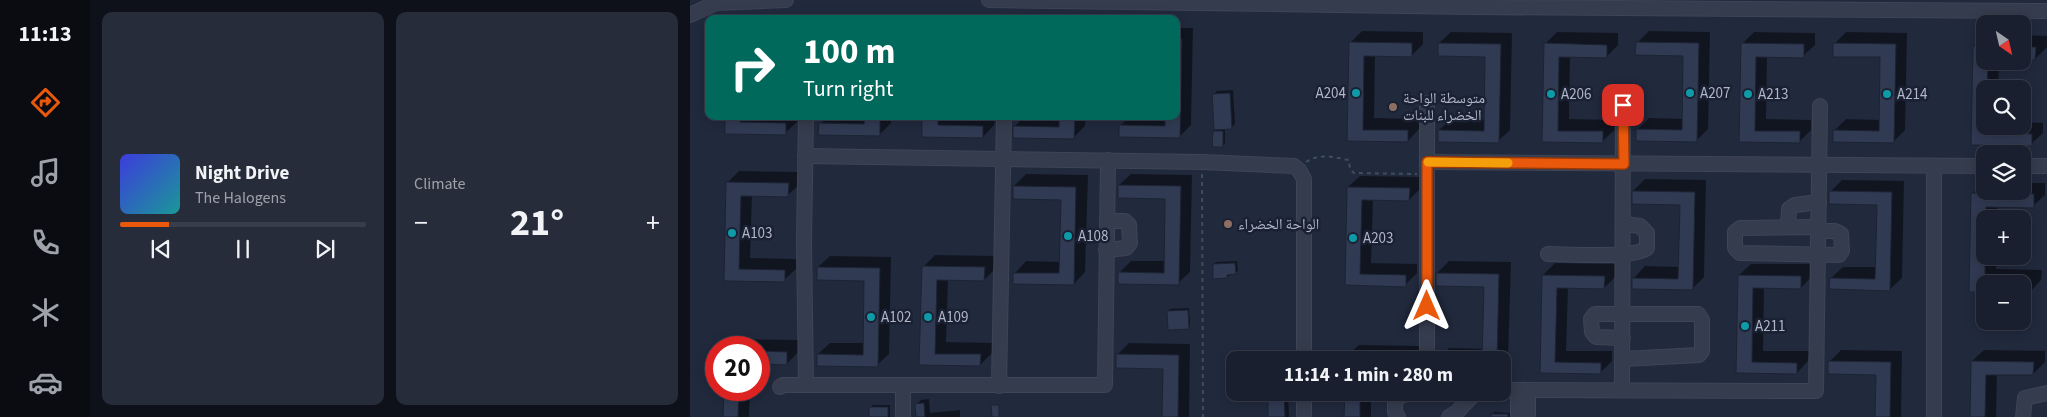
<!DOCTYPE html>
<html lang="en">
<head>
<meta charset="utf-8">
<style>
	:root { --surface:#191f2e; --page:#262c3a; --text:#f1f3f6; --muted:#9fa2aa; --line:#373d4a; --accent:#ea580c }
	body { margin:0; font-family:"Source Sans 3","Noto Naskh Arabic",sans-serif; background:var(--page); color:var(--text); height:100vh; display:flex; flex-direction:column; font-size:19px; white-space:nowrap }
	* { box-sizing:border-box; margin:0 }
	p { font-size:16px; color:var(--muted) }
	.icon { flex:none; width:28px; height:28px; fill:none; stroke:currentColor; stroke-width:2; stroke-linecap:round; stroke-linejoin:round }
	.map { position:relative; flex:1; overflow:hidden }
	.panel { display:flex; flex-direction:column; gap:12px; padding:12px; background:#0e1119; width:600px }
	.panel>* { flex:none }
	.hud { position:absolute; left:15px; top:15px; width:475px; height:105px; border-radius:10px; box-shadow:0 2px 12px #0003,0 0 0 1px var(--line); background:#00695c; color:#fff; overflow:hidden }
	.needle { width:32px; rotate:146deg }
	.buttons { position:absolute; left:1286px; top:15px; display:grid; gap:10px }
	.buttons a { display:grid; place-items:center; width:55px; height:55px; border-radius:10px; background:var(--surface); box-shadow:0 2px 12px #0003,0 0 0 1px var(--line); font-size:25px }
	.speed { position:absolute; left:15px; top:336px; display:flex; gap:10px; font-size:25px; font-weight:700; text-align:center }
	.speed>* { display:grid; place-content:center; width:65px; height:65px; border-radius:50%; background:var(--surface); box-shadow:0 2px 12px #0003,0 0 0 1px var(--line); line-height:1 }
	.speed .limit { border:8px solid #d22; background:#fff; color:#111 }
	.pin { position:absolute; display:grid; place-items:center; width:42px; height:42px; color:#fff; margin:-21px; border-radius:10px; box-shadow:0 2px 8px #0006 }
	.me { position:absolute; width:55px; margin:-28px; rotate:0deg; stroke-linejoin:round; filter:drop-shadow(0 0 4px #0008) }
	.turn { display:flex; align-items:center; gap:18px; height:105px; padding:0 15px; font-size:22px }
	.turn .icon { width:65px; height:65px; stroke-width:2.5 }
	.turn b { display:block; font-size:35px; line-height:42px }
	.big { font-size:38px; font-weight:700; line-height:1.1 }
	.panel .widget { flex:1; display:flex; flex-direction:column; justify-content:center; gap:8px; min-width:0; padding:0 18px; border-radius:10px; background:var(--page) }
	.song { display:flex; align-items:center; gap:15px }
	.cover { width:60px; height:60px; border-radius:8px; background:linear-gradient(135deg,hsl(240 70% 55%),hsl(180 70% 35%)) }
	.played { height:5px; border-radius:2px; background:linear-gradient(90deg,var(--accent) 20%,var(--line) 20%) }
	.keys { display:flex; justify-content:space-around; direction:ltr }
	.heat { display:flex; justify-content:space-between; align-items:center; font-size:28px; direction:ltr }
	.panel .tiles { flex:1; display:grid; gap:12px; grid-template-columns:repeat(2,1fr) }
	.trip { position:absolute; left:536px; top:351px; width:285px; height:50px; border-radius:10px; background:var(--surface); box-shadow:0 2px 12px #0003,0 0 0 1px var(--line); font-weight:700; line-height:50px; text-align:center }
	main { display:flex; flex:1; min-height:0 }
	.menu { display:flex; flex-direction:column; width:90px; justify-content:space-around; align-items:center; background:#0a0c12; color:var(--muted) }
	.menu .icon { width:35px; height:35px }
	.menu .selected { color:var(--accent) }
	.menu b { font-size:22px; color:var(--text) }
	.map>svg:first-child { display:block }
	.shadow { fill:#0007 }
	.building { fill:#303a52; stroke:#1c2334 }
	.lines { fill:none; stroke-linecap:round; stroke-linejoin:round }
	.minor-casing { stroke:#3e4556; stroke-width:16 }
	.path { stroke:#3c5156; stroke-width:2; stroke-dasharray:4 4; stroke-linecap:butt }
	.minor { stroke:#353c4d; stroke-width:14 }
	.route-casing { stroke:#983908; stroke-width:12 }
	.route { stroke:#ea580c; stroke-width:9 }
	.slow { stroke:#f59e0b; stroke-width:9 }
	.culture-dot { fill:#0f9aa8; stroke:#1a2132; stroke-width:2 }
	.education-dot { fill:#8d6e63; stroke:#1a2132; stroke-width:2 }
	.labels { text-anchor:middle; stroke-width:5; stroke-linejoin:round; paint-order:stroke }
	.poi-label { font-size:15px; fill:#b1b7c9; stroke:#1a2132; text-anchor:start }
</style>
</head>
<body>
<main>
<nav class="menu">
<b>11:13</b>
<svg class="icon selected" aria-label="directions" viewBox="0 0 24 24"><path d="M12 3l9 9-9 9-9-9zM9 14v-3h6M13 9l2 2-2 2"/></svg>
<svg class="icon" aria-label="music" viewBox="0 0 24 24"><path d="M9 18V5l10-2v13"/><circle cx="6" cy="18" r="3"/><circle cx="16" cy="16" r="3"/></svg>
<svg class="icon" aria-label="phone" viewBox="0 0 24 24"><path d="M5 4h4l2 5-3 2q2 4 5 5l2-3 5 2v4C11 20 4 13 5 4z"/></svg>
<svg class="icon" aria-label="climate" viewBox="0 0 24 24"><path d="M12 3v18M4 7l16 10M4 17L20 7"/></svg>
<svg class="icon" aria-label="car" viewBox="0 0 24 24"><path d="M5 17H2v-5l4-1 3-4h7l3 4 3 1v5h-3M9 17h6M6 11h13"/><circle cx="7" cy="17" r="2"/><circle cx="17" cy="17" r="2"/></svg>
</nav>
<section class="panel">
<div class="tiles">
<div class="widget">
<div class="song"><i class="cover"></i><div><b>Night Drive</b><p>The Halogens</p></div></div>
<div class="played"></div>
<div class="keys"><svg class="icon" aria-label="previous" viewBox="0 0 24 24"><path d="M18 5L8 12l10 7zM5 5v14"/></svg><svg class="icon" aria-label="pause" viewBox="0 0 24 24"><path d="M8 5v14M16 5v14"/></svg><svg class="icon" aria-label="next" viewBox="0 0 24 24"><path d="M6 5l10 7-10 7zM19 5v14"/></svg></div>
</div>
<div class="widget"><p>Climate</p>
<div class="heat"><a>−</a><b class="big">21°</b><a>+</a></div>
</div>
</div>
</section>
<div class="map">
<svg width="1357" height="417" viewBox="0 0 1357 417">
	<rect width="100%" height="100%" fill="#21293d"/>
	<g class="shadow">
		<path d="M486,28h17l-2,97 -12,12 -59,-11 10,-10h46z"/>
		<path d="M672,31l61,1v12l-12,12 -36,-1 -1,63 46,1 -1,10 -11,12 -60,-1 2,-97z"/>
		<path d="M959,31l61,1 -2,97 -12,12 -59,-11 12,-12 34,1 1,-64 -47,-12z"/>
		<path d="M761,32l61,1 -2,97 -12,11 -59,-11 12,-11h34l1,-63 -47,-13z"/>
		<path d="M867,32l61,1v12l-12,12 -36,-1 -1,63 46,1 -1,10 -12,12 -59,-1 2,-97z"/>
		<path d="M1064,32l61,1v12l-12,11h-36l-1,63 45,1v10l-12,12 -59,-1 2,-97z"/>
		<path d="M1156,32l61,1 -2,97 -12,12 -59,-11 12,-12 34,1 2,-64 -48,-12z"/>
		<path d="M1295,35v26h14l-1,28h-13v37h37v-4l21,1v10l-12,11 -59,-1 2,-97z"/>
		<path d="M1332,35l25,1v11l-12,12h-13z"/>
		<path d="M543,90l2,34 -4,4h-6v15l-2,3 -9,-15 -1,-36 4,-4z"/>
		<path d="M36,116h71v6l-12,11 -59,-1z"/>
		<path d="M138,116h63v7l-12,12 -59,-11z"/>
		<path d="M234,116h71l-1,9 -11,12 -60,-1z"/>
		<path d="M335,116h61l-1,10 -11,11 -59,-11z"/>
		<path d="M49,171l61,1v12l-12,11h-36l-2,63 46,1v10l-12,11h-59l2,-97z"/>
		<path d="M336,174l62,1 -3,97 -11,12 -59,-11 11,-12 35,1 1,-64 -48,-12z"/>
		<path d="M441,174l61,1 -2,97 -12,11 -59,-10 12,-12h34l1,-63 -47,-13z"/>
		<path d="M670,176l61,1v11l-12,12 -36,-1 -2,64 46,1v9l-12,12 -59,-1 2,-97z"/>
		<path d="M955,179l61,1 -2,97 -12,12 -58,-11 11,-12 35,1 1,-63 -48,-13z"/>
		<path d="M1152,180l62,1 -2,97 -12,11 -59,-11 12,-11h34l1,-63 -47,-13z"/>
		<path d="M1294,182l1,9h37v-8h23v12l-12,11h-36v13h-12v37h11v13l46,1 -1,10 -11,12 -8,-8h-37v7l-13,-97z"/>
		<path d="M245,255l61,1v12l-12,12 -36,-1 -2,63 46,1v10l-12,12 -59,-1 2,-97z"/>
		<path d="M140,256l61,1 -2,97 -12,11 -59,-11 12,-11h34l2,-63 -48,-13z"/>
		<path d="M547,261l1,10 -12,6 -12,-13 2,-2z"/>
		<path d="M759,261l62,1 -3,97 -6,6v-5h-64l11,-12 35,1 1,-63 -48,-13z"/>
		<path d="M865,263l61,1v12l-12,12 -36,-1 -2,64h46v10l-12,12 -59,-1 2,-97z"/>
		<path d="M1061,264h61v12l-11,12 -37,-1 -1,64h46l-1,10 -11,12 -60,-1 2,-97z"/>
		<path d="M499,308l1,18 -2,2 -20,-17 2,-2z"/>
		<path d="M47,339l62,1 -1,12 -11,12 -28,-1v-15h-30z"/>
		<path d="M439,343l61,1 -1,73h-25l1,-50 -48,-12z"/>
		<path d="M669,345l61,1v11l-3,3h-70v-4z"/>
		<path d="M1151,350l61,1 -1,66h-25l1,-43 -47,-13z"/>
		<path d="M1294,350l61,1v11l-12,12h-36l-1,43h-25l1,-56z"/>
		<path d="M35,390h25l-1,27h-25z"/>
		<path d="M582,392h16l1,25h-19l-1,-22z"/>
		<path d="M656,392h25v25h-26z"/>
		<path d="M239,399l1,14 30,-3v7h-43l-1,-12 5,-5z"/>
		<path d="M183,405h17v12h-20l1,-10z"/>
		<path d="M804,412l16,1v4h-18z"/>
	</g>
	<g class="building">
		<path d="M486,39h6l-2,99 -61,-1v-12l46,1v-10h11z"/>
		<path d="M659,42l63,1v14l-48,-1 -1,74h45v12l-61,-1z"/>
		<path d="M946,42l63,1 -2,99 -61,-1v-12l46,1 1,-74 -48,-1z"/>
		<path d="M748,43l63,1 -2,99 -61,-1v-12l46,1 1,-74 -47,-1z"/>
		<path d="M854,43l63,2v13l-48,-1 -1,74h45v12l-61,-1z"/>
		<path d="M1051,43l63,1v14l-48,-1 -1,74h45v12l-61,-1z"/>
		<path d="M1143,43l63,1 -2,99 -61,-1v-12l46,1 1,-74h-47z"/>
		<path d="M1283,46h12v15h3l-1,28h-2l1,44 46,1v12l-61,-1z"/>
		<path d="M1332,47h14l-1,13h-13z"/>
		<path d="M540,93l2,36 -18,1 -2,-36z"/>
		<path d="M35,116h15v6l46,1v12l-61,-1z"/>
		<path d="M175,116h15v20l-62,-1 1,-12 45,1z"/>
		<path d="M232,116h16v9l45,1v12l-61,-1z"/>
		<path d="M369,116h16l-1,23 -61,-1v-12l46,1z"/>
		<path d="M523,131h10v16h-11z"/>
		<path d="M36,182l63,1 -1,14 -47,-1 -2,73 46,1v12l-61,-1z"/>
		<path d="M428,185l63,1 -2,99 -61,-1v-12l46,1 1,-74 -47,-1z"/>
		<path d="M323,186l63,1 -2,98 -61,-1v-11h46l2,-73 -48,-1z"/>
		<path d="M657,187l63,1 -1,13 -47,-1 -2,74 46,1v12l-61,-2z"/>
		<path d="M942,191l63,1 -2,98 -61,-1v-11l46,1 2,-74 -48,-1z"/>
		<path d="M1139,191l63,1 -2,99 -61,-2 1,-11 45,1 2,-74 -48,-1z"/>
		<path d="M1281,193l63,1v14l-48,-1 -1,12v62h45v12h-8v-9h-37v8h-16z"/>
		<path d="M545,263l1,11 -9,1v3l-14,1v-15z"/>
		<path d="M232,266l63,1 -1,14 -47,-1 -2,74h46l-1,12 -61,-1z"/>
		<path d="M127,267l63,1 -2,99 -61,-1v-12l46,1 1,-74 -47,-1z"/>
		<path d="M746,273l63,1 -2,86h-15l2,-73 -48,-1z"/>
		<path d="M852,275l63,1 -1,13 -47,-1 -2,74 46,1v11l-61,-1z"/>
		<path d="M1048,275l63,1v13l-48,-1 -1,74 45,1v11l-61,-1z"/>
		<path d="M498,310l1,19 -21,1 -1,-19z"/>
		<path d="M69,351l28,1v13l-28,-1z"/>
		<path d="M426,354l63,1 -1,62h-16l1,-48 -47,-1z"/>
		<path d="M656,356l63,1 -1,3h-63z"/>
		<path d="M1138,361l63,1 -1,55h-15l1,-42 -48,-1z"/>
		<path d="M1281,361l63,1 -1,13h-47l-1,42h-15z"/>
		<path d="M34,390h15l-1,27h-15z"/>
		<path d="M655,392h15v25h-16z"/>
		<path d="M594,394l1,23h-17v-22z"/>
		<path d="M234,403l1,14h-9l-1,-13z"/>
		<path d="M301,405h8v12h-7z"/>
		<rect x="179" y="407" width="19" height="10"/>
		<rect x="801" y="414" width="17" height="3"/>
	</g>
	<g class="lines">
		<defs>
			<g id="minor">
				<path d="M299,0l483,7 575,4"/>
				<path d="M0,15l26,-12 70,-3"/>
				<path d="M116,116l-2,126 2,143"/>
				<path d="M115,156l397,6 92,4 5,4 5,9v181"/>
				<path d="M737,162l558,4"/>
				<path d="M1244,166v251"/>
				<path d="M1332,166h25"/>
				<path d="M1098,227l1,-18 6,-4 24,-3"/>
				<path d="M1129,231h16l6,3 1,17 -3,4 -99,-2 -5,-5v-16l5,-4 79,-1"/>
				<path d="M416,250l20,-2 4,-5 -1,-18 -4,-4h-18"/>
				<path d="M858,254c18,0 88,5 99,-6v-15l-7,-7 -16,-2"/>
				<path d="M933,359l76,-4 3,-4v-31l-4,-6h-103l-4,5 1,13 4,5 27,1"/>
				<path d="M737,360v-257"/>
				<path d="M309,386l5,-270"/>
				<path d="M90,387l3,-2h322l3,-225"/>
				<path d="M812,390l314,1 4,-285"/>
				<path d="M932,390l1,-285"/>
				<path d="M614,392v25"/>
				<path d="M213,417v-31"/>
				<path d="M708,417l-3,-5v-12l6,-4 12,-4"/>
				<path d="M759,417l8,-5 19,-20"/>
				<path d="M828,417v-27"/>
				<path d="M838,417v-27"/>
				<path d="M1333,417l2,-19 22,-5"/>
			</g>
		</defs>
		<use href="#minor" class="minor-casing"/>
		<g class="path">
			<path d="M616,162c14,-9 27,-5 43,-2l1,9 4,4 63,1"/>
			<path d="M512,174l1,243"/>
		</g>
		<use href="#minor" class="minor"/>
	</g>
	<g class="lines">
		<defs>
			<path id="route" d="M737,306v-144l197,2 -1,-59"/>
		</defs>
		<use href="#route" class="route-casing"/>
		<use href="#route" class="route"/>
		<path class="slow" d="M738,162l80,1"/>
	</g>
	<g class="culture-dot">
		<circle cx="666" cy="93" r="5"/>
		<circle cx="1000" cy="93" r="5"/>
		<circle cx="861" cy="94" r="5"/>
		<circle cx="1058" cy="94" r="5"/>
		<circle cx="1197" cy="94" r="5"/>
		<circle cx="42" cy="233" r="5"/>
		<circle cx="378" cy="236" r="5"/>
		<circle cx="663" cy="238" r="5"/>
		<circle cx="181" cy="317" r="5"/>
		<circle cx="238" cy="317" r="5"/>
		<circle cx="1055" cy="326" r="5"/>
	</g>
	<g class="education-dot">
		<circle cx="703" cy="107" r="5"/>
		<circle cx="538" cy="224" r="5"/>
	</g>
	<g class="labels">
		<g class="poi-label">
			<text x="656" y="98" text-anchor="end">A204</text>
			<text x="1010" y="98">A207</text>
			<text x="871" y="99">A206</text>
			<text x="1068" y="99">A213</text>
			<text x="1207" y="99">A214</text>
			<text x="713" y="103">متوسطة الواحة<tspan x="713" dy="17">الخضراء للبنات</tspan></text>
			<text x="548" y="229">الواحة الخضراء</text>
			<text x="52" y="238">A103</text>
			<text x="388" y="241">A108</text>
			<text x="673" y="243">A203</text>
			<text x="191" y="322">A102</text>
			<text x="248" y="322">A109</text>
			<text x="1065" y="331">A211</text>
		</g>
	</g>
</svg>
<div class="buttons">
<a><svg class="needle" viewBox="-14 -14 28 28"><path d="M0-13l5 13h-10z" fill="#e53935"/><path d="M0 13l5-13h-10z" fill="#9fa2aa"/></svg></a>
<a><svg class="icon" aria-label="search" viewBox="0 0 24 24"><circle cx="10" cy="10" r="6"/><path d="M15 15l6 6"/></svg></a>
<a><svg class="icon" aria-label="layers" viewBox="0 0 24 24"><path d="M12 4l9 5-9 5-9-5zM3 14l9 5 9-5"/></svg></a>
<a>+</a>
<a>−</a>
</div>
<div class="speed"><div class="limit">20</div></div>
<div class="pin" style="left:933px;top:105px;background:#d93025"><svg class="icon" aria-label="arrive" viewBox="0 0 24 24"><path d="M6 21V4h12l-3 4 3 4H6"/></svg></div>
<svg class="me" style="left:737px;top:306px" viewBox="-20 -20 40 40"><path d="M0-17L14 15 0 8-14 15z" fill="#ea580c" stroke="#fff" stroke-width="4"/></svg>
<div class="trip">11:14 · 1 min · 280 m</div>
<div class="hud">
<div class="turn"><svg class="icon" aria-label="right" viewBox="0 0 24 24"><path d="M7 20v-9h11M14 6l5 5-5 5"/></svg><div><b>100 m</b>Turn right</div></div>
</div>
</div>
</main>
</body>
</html>
